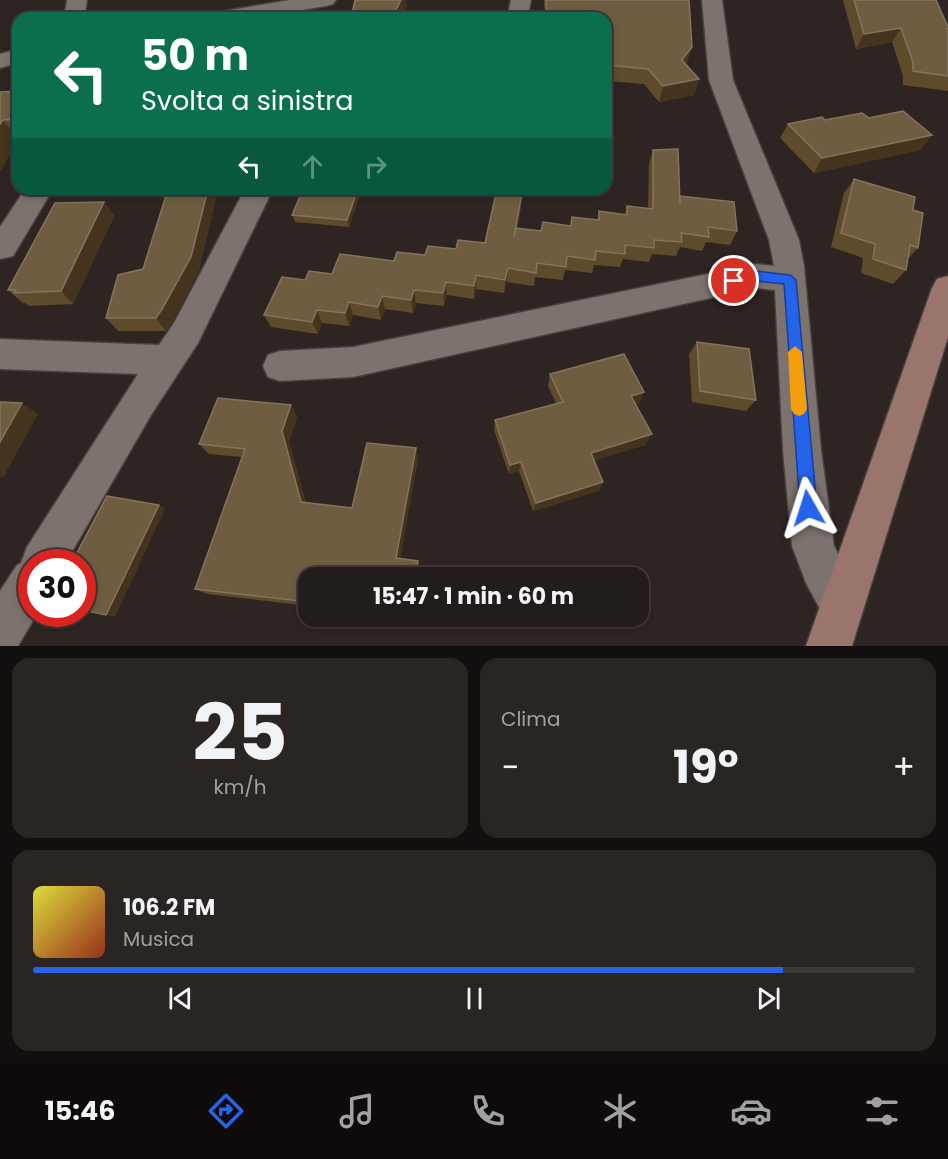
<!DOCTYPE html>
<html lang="it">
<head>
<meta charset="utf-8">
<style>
	:root { --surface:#221c1a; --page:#2a2523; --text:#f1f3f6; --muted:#a2a1a2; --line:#3f3a39; --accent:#2563eb }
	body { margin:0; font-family:Poppins,sans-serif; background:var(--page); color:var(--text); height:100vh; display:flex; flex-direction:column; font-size:22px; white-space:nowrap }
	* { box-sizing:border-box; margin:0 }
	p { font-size:20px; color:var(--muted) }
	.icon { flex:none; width:33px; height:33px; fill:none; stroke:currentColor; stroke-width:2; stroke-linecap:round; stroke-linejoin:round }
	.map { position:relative; height:646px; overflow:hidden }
	.details { display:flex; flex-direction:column; gap:12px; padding:12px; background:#130f0e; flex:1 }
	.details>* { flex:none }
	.top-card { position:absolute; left:12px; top:12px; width:600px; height:183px; border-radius:18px; box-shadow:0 3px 9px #0003,0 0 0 2px var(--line); background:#0b6e4f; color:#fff; overflow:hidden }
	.speed { position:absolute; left:18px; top:549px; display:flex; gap:12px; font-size:30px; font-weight:700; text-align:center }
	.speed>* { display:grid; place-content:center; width:78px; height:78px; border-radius:50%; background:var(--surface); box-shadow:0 3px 9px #0003,0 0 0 2px var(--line); line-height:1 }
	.speed .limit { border:9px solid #d22; background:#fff; color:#111 }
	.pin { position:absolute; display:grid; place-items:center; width:51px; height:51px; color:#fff; margin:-26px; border:3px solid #fff; border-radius:50%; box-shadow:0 2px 6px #0007 }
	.me { position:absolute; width:66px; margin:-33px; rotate:354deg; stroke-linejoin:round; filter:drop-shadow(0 0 4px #0008) }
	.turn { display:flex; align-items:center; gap:21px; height:126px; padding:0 30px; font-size:27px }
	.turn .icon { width:78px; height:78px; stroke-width:2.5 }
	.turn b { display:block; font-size:42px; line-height:51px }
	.lanes { display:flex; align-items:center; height:57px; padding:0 30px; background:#0003; justify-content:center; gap:30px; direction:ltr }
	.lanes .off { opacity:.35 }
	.big { font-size:45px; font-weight:700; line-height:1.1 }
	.details .tile { flex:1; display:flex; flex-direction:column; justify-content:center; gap:9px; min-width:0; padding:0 21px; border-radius:18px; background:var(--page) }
	.details .dial { align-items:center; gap:0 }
	.dial b { font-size:78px; line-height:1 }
	.song { display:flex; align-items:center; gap:18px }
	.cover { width:72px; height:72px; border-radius:9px; background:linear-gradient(135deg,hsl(60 70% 55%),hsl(10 70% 35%)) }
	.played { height:6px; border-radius:3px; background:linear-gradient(90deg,var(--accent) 85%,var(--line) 85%) }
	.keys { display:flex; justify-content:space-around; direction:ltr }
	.heat { display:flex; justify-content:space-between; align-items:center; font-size:33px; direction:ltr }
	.details .tiles { flex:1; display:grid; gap:12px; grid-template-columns:1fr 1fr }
	.tile:last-child { grid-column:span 2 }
	.trip { position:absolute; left:298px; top:567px; width:351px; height:60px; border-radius:18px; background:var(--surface); box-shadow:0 3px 9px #0003,0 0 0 2px var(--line); font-weight:700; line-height:60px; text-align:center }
	.menu { display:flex; height:96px; justify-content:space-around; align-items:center; background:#0e0b0a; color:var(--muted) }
	.menu .icon { width:42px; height:42px }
	.menu .current { color:var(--accent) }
	.menu b { font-size:27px; color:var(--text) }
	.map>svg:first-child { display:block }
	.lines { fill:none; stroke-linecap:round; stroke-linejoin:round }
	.minor-casing { stroke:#48403e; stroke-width:3 }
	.secondary-casing { stroke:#48403e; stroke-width:3 }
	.minor { fill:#7c726e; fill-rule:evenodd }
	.secondary { fill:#99756c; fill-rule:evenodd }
	.wall { fill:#5e4b2b }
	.shaded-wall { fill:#44341e }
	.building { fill:#6e5d40; stroke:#84745c; stroke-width:1.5 }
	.route { fill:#2563eb; stroke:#184099; stroke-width:1.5 }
	.slow { fill:#f59e0b }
</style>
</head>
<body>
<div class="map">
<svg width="948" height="646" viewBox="0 0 948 646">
	<rect width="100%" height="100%" fill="#2e2522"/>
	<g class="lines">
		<defs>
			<g id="minor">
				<path d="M67,0h20l-3,18h-20z"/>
				<path d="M290,0h46l-3,4 -7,2 -71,12h-46l3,-4 7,-2z"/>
				<path d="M511,0h20l-4,18h-20z"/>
				<path d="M702,0h20l11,80 66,160 5,26 17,184 13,96 30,58 -6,16 -16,6 -16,-6 -20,-37 -14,-37 -9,-96 -8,-160 -19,-2 -403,89 -73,4 -12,-4 -5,-11 5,-11 12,-4 73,-4 403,-83 18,2 -5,-26 -60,-160z"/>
				<path d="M18,49v14l-18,5v-14z"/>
				<path d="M25,189h28l-40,67 -13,3v-32z"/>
				<path d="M245,189h28l-75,154 -47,72 -85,147h-34v52h5l-19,32h-18v-55l17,-26 4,-2 6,-16 111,-173 -138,-5v-30l159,6 15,-22z"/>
			</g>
			<path id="secondary" d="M948,276v61l-96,309h-46l126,-358 5,-9z"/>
		</defs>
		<use href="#minor" class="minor-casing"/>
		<use href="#secondary" class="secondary-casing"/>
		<use href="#minor" class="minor"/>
		<use href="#secondary" class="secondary"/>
	</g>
	<g class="wall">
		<path d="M544,0h145l3,47 -6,17 13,15 -5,16 -35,7 -15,-18 -38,-3v-63h-61z"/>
		<path d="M843,0h93l12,27v64l-45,-6v-9l-11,-34 -36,7z"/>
		<path d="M18,91v49l-18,31v-79z"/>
		<path d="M869,118l63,17 -12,15 -106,23 -34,-35 8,-14 37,-4z"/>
		<path d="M653,150l27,46 57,35 -7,14 -24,-3 -4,9 -22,-4 -4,9 -24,-2 -3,8 -26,-3 -3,8 -26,-2 -2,8 -27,-3 -2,10 -28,-3 -1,9 -27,-4 -3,11 -28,-4 -2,10 -27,-4 -3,11 -28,-3 -3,10 -28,-4 -4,11 -28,-5 -4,11 -27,-3 -4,11 -47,-7 -7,-12 41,-35 180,-37 36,-36 -4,21 24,3 29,-5 2,-9 25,3 2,-9 26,3 2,-8 21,2 1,-44z"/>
		<path d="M854,179l59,31 5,38 -11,12 -1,10 -13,14 -32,-11 2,-15 -32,-11 13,-54z"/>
		<path d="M168,189h50l-19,81 -27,52 -6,9h-48l-12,-13 37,-49z"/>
		<path d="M303,189h59l-13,38 -54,-5 -3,-7z"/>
		<path d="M104,202l10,14 -41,88 -44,2 -4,-3h-2l-15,-13z"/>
		<path d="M697,342l59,58 -10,11 -54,-9 -3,-48z"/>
		<path d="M550,374l89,30h-3l9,41 -51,15 9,22 -5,9 -65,20 -14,-40 -10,3 -15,-44 1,-10 61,-17 -8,-17z"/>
		<path d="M297,416l-8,26 17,61 46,5 64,-60 2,10 -18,101 18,2 2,6 -2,11h-109v28l-102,-12 -12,-5 47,-132 -33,-3 -10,-10z"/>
	</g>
	<g class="shaded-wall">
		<path d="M401,0h5l1,6 -6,12h-9z"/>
		<path d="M901,28l-9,14 -36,7 8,-15z"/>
		<path d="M692,47l-5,16 -10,13 5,-16z"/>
		<path d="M699,79l-5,16 -35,7 4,-16z"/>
		<path d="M3,120l15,19v1l-18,31v-47z"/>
		<path d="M932,135l-12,15 -106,23 8,-15z"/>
		<path d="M208,189h10l-19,81 -27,52 -6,9 -10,-13z"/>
		<path d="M358,189h4l-13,38 -2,-7z"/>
		<path d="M522,193l-1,14 -8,44 1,-14z"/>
		<path d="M104,202l10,14 -41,88 -12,-13z"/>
		<path d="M508,268l-1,14 -3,11 1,-13z"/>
		<path d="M476,275v14l-2,10v-13z"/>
		<path d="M446,282l1,13 -3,11 -1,-13z"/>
		<path d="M414,290l2,13 -3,10 -2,-13z"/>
		<path d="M382,296l3,13 -4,11 -3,-13z"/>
		<path d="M349,302l4,13 -4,11 -4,-13z"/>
		<path d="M317,310l5,13 -4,11 -6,-12z"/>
		<path d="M644,392l-5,12 -13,3 5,-11z"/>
		<path d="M22,403l16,11 -35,64 -3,-2v-34z"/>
		<path d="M291,405l6,11 -8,26 19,68 -7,-8 -19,-71z"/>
		<path d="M652,434l-7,11 -58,18 4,-10z"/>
		<path d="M416,448l2,10 -19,107 -3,-7z"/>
		<path d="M521,462l-2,9 -10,3 1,-9z"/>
		<path d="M603,482l-5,9 -65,20 3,-8z"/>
		<path d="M159,505l6,4 -50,108 -9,-2z"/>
		<path d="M418,561l2,6 -2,11h-3z"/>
	</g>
	<g class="building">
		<path d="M355,0h46l-9,18h-41z"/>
		<path d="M546,0h143l3,47 -10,13 17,19 -36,7 -15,-17 -42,-4v-47h-59z"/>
		<path d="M854,0h82l12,27v49l-35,-5v-9l-12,-34 -37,6z"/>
		<path d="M18,91v28l-15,1 -3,4v-32z"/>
		<path d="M903,111l29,24 -110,23 -34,-34 34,-7 3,3 37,-7 7,5z"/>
		<path d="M678,149l2,55v-8l54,6 3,29 -29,-4 1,10 -28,-4 1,9 -28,-2v8l-29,-3v9l-29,-3 -1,9 -28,-4 -1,11 -29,-4 -1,10 -28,-5 -3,12 -29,-5 -2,11 -28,-4 -3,11 -29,-3 -3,10 -29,-4 -4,11 -29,-5 -4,11 -28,-3 -5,12 -48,-7 18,-38 23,3 4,-9 23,3 8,-20 54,7 3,-9 28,3 3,-9 28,3 2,-9 27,3 12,-54h8l17,4 -8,44 2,-9 25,3 2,-9 28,4 1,-9 27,3v-9l28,4v-9l26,3v-59z"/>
		<path d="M854,179l61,18 -2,13 10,3 -5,35 -8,-3 -4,25 -33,-11 2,-15 -34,-11z"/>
		<path d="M168,189h40l-17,68 -29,52 -6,9h-50l12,-43 25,-6z"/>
		<path d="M303,189h55l-11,31 -55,-5z"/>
		<path d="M104,202l-43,89 -47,2 2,-3h-8l47,-87z"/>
		<path d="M697,342l52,7 7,51 -56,-9z"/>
		<path d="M624,354l20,38 -13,4 21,38 -61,19 12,29 -67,21 -15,-41 -11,3 -15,-45 68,-18 -13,-28z"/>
		<path d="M218,398l73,7 -9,26 19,71 51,6 15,-65 49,5 -20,110 22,3 -3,17h-106v24l-114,-13 50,-140 -46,-5z"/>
		<path d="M0,402l22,1 -22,39z"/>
		<path d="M107,496l52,9 -53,110 -24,-5v-48h-10z"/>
	</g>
	<path class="route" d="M756,271l34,4 6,5 21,228 -3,6 -6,2 -6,-2 -2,-6 -16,-224 -28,-3 -22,5 -7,-5 2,-4z"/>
	<path class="slow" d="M795,346l7,6 5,57 -3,5 -5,2 -5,-2 -3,-5 -3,-57z"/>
</svg>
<div class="speed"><div class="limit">30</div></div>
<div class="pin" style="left:734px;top:281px;background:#d93025"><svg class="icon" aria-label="arrive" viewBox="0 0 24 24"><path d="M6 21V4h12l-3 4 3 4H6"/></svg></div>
<svg class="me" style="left:808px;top:508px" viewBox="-20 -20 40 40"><path d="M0-17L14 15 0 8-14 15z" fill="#2563eb" stroke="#fff" stroke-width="4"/></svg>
<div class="trip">15:47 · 1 min · 60 m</div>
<div class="top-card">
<div class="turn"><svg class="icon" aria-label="left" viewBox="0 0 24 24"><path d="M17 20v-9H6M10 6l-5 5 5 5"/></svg><div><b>50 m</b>Svolta a sinistra</div></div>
<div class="lanes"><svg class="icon" aria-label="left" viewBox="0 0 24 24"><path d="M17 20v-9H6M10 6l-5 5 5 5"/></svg><svg class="icon off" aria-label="ahead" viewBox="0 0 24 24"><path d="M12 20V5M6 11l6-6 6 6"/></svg><svg class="icon off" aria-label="right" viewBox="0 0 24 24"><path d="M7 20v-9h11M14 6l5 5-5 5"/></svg></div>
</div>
</div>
<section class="details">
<div class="tiles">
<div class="tile dial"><b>25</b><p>km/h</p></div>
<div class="tile"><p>Clima</p>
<div class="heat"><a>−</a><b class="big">19°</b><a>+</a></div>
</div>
<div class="tile">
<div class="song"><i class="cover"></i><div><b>106.2 FM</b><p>Musica</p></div></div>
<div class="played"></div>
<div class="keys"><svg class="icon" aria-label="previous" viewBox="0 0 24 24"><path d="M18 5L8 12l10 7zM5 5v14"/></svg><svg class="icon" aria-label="pause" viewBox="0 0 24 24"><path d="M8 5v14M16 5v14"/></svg><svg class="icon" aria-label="next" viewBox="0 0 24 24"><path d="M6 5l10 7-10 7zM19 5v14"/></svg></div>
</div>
</div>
</section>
<nav class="menu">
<b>15:46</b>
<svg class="icon current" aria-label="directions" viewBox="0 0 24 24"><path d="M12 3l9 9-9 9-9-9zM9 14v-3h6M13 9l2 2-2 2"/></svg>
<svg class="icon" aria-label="music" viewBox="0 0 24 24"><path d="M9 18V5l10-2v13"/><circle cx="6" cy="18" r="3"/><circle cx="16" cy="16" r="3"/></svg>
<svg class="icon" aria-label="phone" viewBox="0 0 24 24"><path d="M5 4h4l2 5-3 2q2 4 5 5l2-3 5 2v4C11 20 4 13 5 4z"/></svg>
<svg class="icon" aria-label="climate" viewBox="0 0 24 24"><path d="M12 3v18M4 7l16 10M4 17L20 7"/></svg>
<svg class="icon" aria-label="car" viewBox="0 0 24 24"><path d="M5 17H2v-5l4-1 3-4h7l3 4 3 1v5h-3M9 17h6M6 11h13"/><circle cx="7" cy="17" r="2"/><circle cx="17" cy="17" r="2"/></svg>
<svg class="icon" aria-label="filters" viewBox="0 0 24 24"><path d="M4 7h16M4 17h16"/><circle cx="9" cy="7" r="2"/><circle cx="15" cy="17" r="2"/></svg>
</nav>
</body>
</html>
